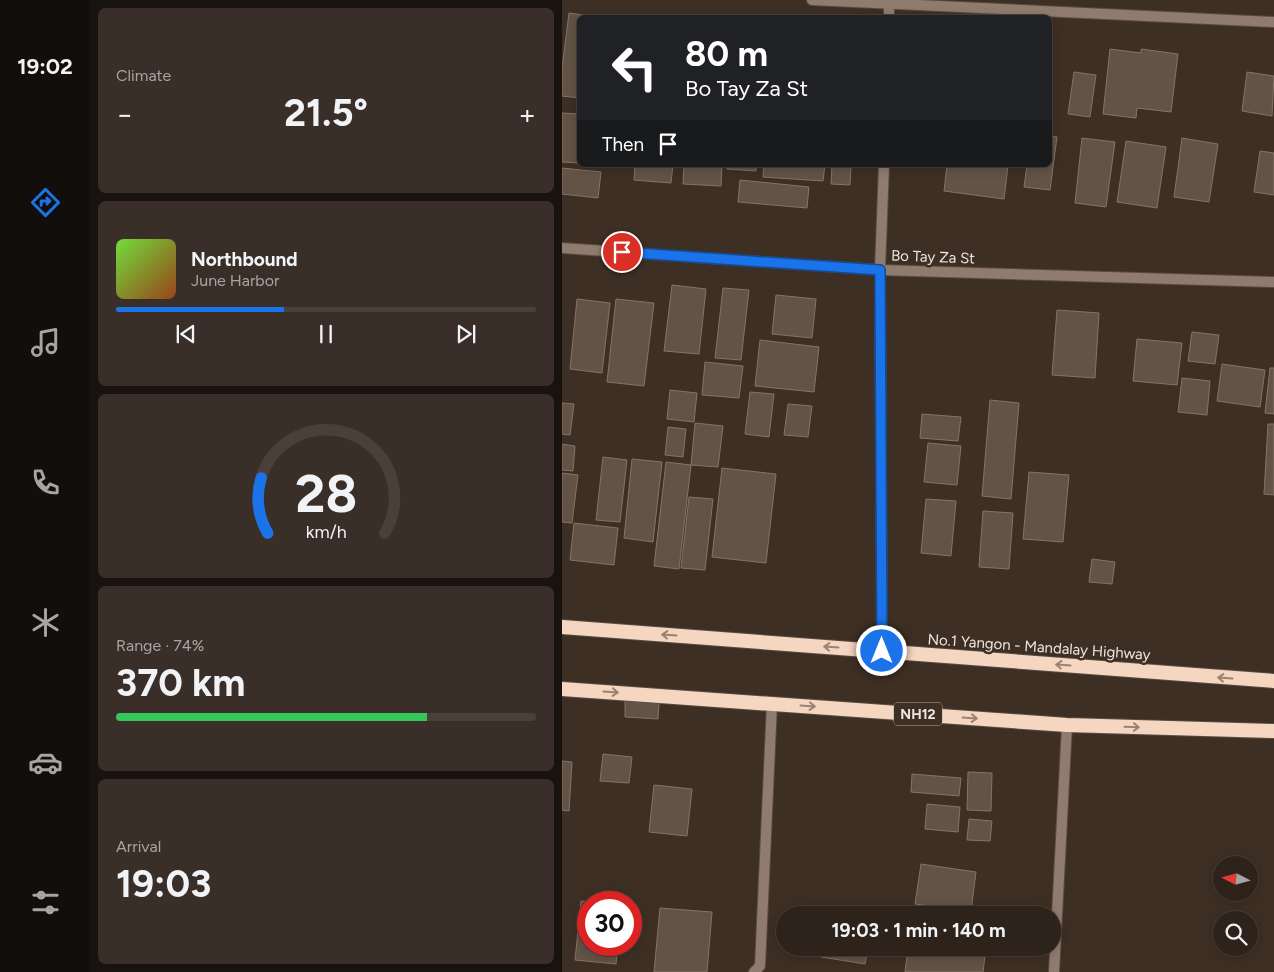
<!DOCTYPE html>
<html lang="en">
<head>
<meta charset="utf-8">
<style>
	:root { --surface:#2e231b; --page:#3a2f28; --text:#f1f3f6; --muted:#a7a4a3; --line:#49403a; --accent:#1a73e8 }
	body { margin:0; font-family:Figtree,sans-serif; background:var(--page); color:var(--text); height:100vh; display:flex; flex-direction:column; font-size:19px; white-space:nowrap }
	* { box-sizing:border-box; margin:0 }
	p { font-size:16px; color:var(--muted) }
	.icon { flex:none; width:28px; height:28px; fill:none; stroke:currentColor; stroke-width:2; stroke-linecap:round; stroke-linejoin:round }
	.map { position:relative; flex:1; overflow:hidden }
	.sheet { display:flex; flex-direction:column; gap:8px; padding:8px; background:#19130f; width:472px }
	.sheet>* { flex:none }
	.top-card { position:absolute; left:15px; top:15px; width:475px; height:152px; border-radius:8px; box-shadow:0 2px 12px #0003,0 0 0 1px var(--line); background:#202124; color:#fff; overflow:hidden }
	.needle { width:32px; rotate:276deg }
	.controls { position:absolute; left:651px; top:856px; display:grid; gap:10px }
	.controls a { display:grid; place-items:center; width:45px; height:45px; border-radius:50%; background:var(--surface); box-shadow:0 2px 12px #0003,0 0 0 1px var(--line); font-size:25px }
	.speed { position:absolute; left:15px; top:891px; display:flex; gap:10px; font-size:25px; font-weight:700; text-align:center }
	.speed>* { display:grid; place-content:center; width:65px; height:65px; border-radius:50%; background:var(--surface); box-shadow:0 2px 12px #0003,0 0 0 1px var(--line); line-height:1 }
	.speed .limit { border:8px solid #d22; background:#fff; color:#111 }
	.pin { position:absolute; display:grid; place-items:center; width:42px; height:42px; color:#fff; margin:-21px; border:2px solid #fff; border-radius:50%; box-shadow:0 1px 5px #0007 }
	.me { position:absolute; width:55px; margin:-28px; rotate:0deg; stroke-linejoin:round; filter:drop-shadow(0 0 4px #0008) }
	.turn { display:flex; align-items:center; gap:18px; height:105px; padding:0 25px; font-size:22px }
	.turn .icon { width:65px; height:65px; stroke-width:2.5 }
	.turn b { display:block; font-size:35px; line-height:42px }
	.then { display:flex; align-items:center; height:48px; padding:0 25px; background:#0003; gap:10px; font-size:19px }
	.big { font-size:38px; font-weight:700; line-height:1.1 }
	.sheet .widget { flex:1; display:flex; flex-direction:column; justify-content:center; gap:8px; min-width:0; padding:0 18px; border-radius:8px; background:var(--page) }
	.sheet .dial { align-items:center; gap:0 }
	.dial svg { height:130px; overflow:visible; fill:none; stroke:var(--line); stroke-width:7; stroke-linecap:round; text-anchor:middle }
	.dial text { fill:var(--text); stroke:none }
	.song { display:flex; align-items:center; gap:15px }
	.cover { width:60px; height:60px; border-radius:8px; background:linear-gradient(135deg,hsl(100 70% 55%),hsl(20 70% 35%)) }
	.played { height:5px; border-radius:2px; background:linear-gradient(90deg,var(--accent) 40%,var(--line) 40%) }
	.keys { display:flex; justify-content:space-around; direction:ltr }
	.heat { display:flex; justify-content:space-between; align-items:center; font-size:28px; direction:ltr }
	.charge { height:8px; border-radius:4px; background:linear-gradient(90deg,#34c759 74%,var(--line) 0) }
	.trip { position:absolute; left:214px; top:906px; width:285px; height:50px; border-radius:25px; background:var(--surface); box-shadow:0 2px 12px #0003,0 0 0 1px var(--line); font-weight:700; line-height:50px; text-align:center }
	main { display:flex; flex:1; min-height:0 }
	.menu { display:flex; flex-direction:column; width:90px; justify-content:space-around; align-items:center; background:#120e0b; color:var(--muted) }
	.menu .icon { width:35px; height:35px }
	.menu .on { color:var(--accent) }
	.menu b { font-size:22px; color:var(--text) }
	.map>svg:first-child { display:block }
	.building { fill:#635347; stroke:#857367 }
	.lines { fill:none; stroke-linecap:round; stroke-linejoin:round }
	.minor-casing { stroke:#5a4c42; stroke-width:12 }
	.trunk-casing { stroke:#5a4c42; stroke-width:16 }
	.minor { stroke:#907c6e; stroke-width:10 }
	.trunk { stroke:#f5d6c0; stroke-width:14 }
	.oneway { stroke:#9a8272 }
	.route-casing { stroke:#114b97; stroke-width:12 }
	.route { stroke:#1a73e8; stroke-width:9 }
	.labels { text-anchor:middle; stroke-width:5; stroke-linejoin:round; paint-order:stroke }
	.shield { fill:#3e2f24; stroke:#baaea6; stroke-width:1 }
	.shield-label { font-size:14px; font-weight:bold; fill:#efe5de }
	.street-label { font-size:15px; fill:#efe5de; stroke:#3e2f24 }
</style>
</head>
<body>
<main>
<nav class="menu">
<b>19:02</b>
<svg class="icon on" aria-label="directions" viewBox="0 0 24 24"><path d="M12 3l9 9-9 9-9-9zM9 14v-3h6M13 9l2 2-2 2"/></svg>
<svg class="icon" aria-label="music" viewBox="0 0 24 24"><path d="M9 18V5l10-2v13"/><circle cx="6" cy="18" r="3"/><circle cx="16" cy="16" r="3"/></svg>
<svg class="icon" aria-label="phone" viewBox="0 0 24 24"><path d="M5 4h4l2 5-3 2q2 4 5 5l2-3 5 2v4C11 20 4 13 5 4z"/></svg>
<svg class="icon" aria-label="climate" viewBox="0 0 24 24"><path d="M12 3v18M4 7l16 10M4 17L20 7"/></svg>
<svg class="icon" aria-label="car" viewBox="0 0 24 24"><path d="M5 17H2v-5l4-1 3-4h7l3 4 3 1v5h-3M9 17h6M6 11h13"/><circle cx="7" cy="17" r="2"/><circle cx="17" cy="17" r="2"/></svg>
<svg class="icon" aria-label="filters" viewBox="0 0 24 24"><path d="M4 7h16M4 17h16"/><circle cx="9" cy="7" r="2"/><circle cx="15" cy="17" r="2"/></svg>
</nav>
<section class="sheet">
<div class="widget"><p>Climate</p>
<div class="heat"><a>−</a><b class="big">21.5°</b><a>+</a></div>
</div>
<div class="widget">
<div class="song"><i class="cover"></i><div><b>Northbound</b><p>June Harbor</p></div></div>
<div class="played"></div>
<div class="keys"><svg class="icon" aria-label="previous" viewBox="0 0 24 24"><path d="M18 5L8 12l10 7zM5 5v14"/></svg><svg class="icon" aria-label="pause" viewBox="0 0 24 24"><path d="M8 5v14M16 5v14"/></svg><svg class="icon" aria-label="next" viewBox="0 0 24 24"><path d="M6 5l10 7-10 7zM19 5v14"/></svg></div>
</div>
<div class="widget dial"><svg viewBox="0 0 100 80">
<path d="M14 69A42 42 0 1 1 86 69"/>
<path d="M14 69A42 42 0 0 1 10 35" stroke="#1a73e8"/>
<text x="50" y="56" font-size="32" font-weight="700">28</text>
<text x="50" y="72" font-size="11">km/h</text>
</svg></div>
<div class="widget"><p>Range · 74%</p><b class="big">370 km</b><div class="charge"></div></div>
<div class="widget"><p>Arrival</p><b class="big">19:03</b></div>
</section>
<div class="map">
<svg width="712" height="972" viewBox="0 0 712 972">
	<rect width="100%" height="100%" fill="#3e2f24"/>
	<g class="building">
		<path d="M7,13l34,5h-23v80l-18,-2v-28z"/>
		<path d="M548,49l31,4v-4l37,5 -7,58 -34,-4 -1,10 -33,-4z"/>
		<path d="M512,72l22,3 -6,42 -22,-3z"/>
		<path d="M685,72l27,4 -2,40 -30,-5z"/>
		<path d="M0,113l18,1v49l-18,-1z"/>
		<path d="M488,136l7,1 -7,53 -26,-3 3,-22h23z"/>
		<path d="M520,138l33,4 -9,65 -31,-4z"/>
		<path d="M620,138l36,6 -9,58 -35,-5z"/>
		<path d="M564,141l40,6 -9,61 -40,-6z"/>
		<path d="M698,151l14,2v42l-20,-3z"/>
		<path d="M73,165h38l-2,18 -37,-3z"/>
		<path d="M122,165h38l-1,21 -38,-2z"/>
		<path d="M165,165h29v6l-29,-2z"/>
		<path d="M202,165h61l-2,16 -60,-4z"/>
		<path d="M270,165h19l-1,20 -19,-1z"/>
		<path d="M385,165h61l-4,34 -60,-8z"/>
		<path d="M0,168l39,4 -3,26 -36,-4z"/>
		<path d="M178,180l69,7 -2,21 -69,-6z"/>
		<path d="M110,285l34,4 -7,65 -35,-3z"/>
		<path d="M161,288l26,2 -8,70 -26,-2z"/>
		<path d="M214,295l40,4 -4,39 -40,-4z"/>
		<path d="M15,299l33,4 -8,70 -32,-4z"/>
		<path d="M54,299l38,4 -10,83 -37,-4z"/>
		<path d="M495,310l42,3 -4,65 -43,-3z"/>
		<path d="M630,332l27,3 -4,29 -27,-3z"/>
		<path d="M575,339l45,4 -5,42 -44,-4z"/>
		<path d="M198,340l59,7 -5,45 -59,-6z"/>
		<path d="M143,362l38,4 -4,32 -37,-3z"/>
		<path d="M660,364l43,6 -5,37 -43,-6z"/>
		<path d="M708,368h4v46l-9,-1z"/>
		<path d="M620,378l28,3 -3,34 -29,-3z"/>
		<path d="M108,390l27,3 -3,29 -27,-3z"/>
		<path d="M188,392l24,2 -5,43 -24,-3z"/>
		<path d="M428,400l29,3 -8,96 -29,-3z"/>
		<path d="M0,403l12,1 -4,31 -8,-1z"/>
		<path d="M226,404l24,2 -4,31 -24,-2z"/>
		<path d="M360,414l39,3 -3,24 -38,-3z"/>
		<path d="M133,423l28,3 -5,41 -27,-2z"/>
		<path d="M706,424h6v71l-10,-1z"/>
		<path d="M106,427l18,2 -3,28 -18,-2z"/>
		<path d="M366,443l33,3 -4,39 -33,-3z"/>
		<path d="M0,444l13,2 -2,25 -11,-1z"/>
		<path d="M41,457l24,3 -7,62 -24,-2z"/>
		<path d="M70,459l30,3 -9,80 -29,-4z"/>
		<path d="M104,462l25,3 -12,104 -25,-3z"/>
		<path d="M160,468l54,6 -10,89 -54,-6z"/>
		<path d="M467,472l40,3 -6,67 -40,-3z"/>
		<path d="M0,473l16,2 -6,48 -10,-1z"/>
		<path d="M127,497l24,2 -8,71 -24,-2z"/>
		<path d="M364,499l30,2 -5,55 -30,-3z"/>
		<path d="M421,511l30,2 -4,56 -30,-2z"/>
		<path d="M12,523l44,5 -4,37 -44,-5z"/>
		<path d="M530,559l23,3 -3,22 -23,-2z"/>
		<path d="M63,701l34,2 -1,16 -33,-2z"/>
		<path d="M41,754l29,3 -3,26 -29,-2z"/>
		<path d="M0,761l10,1 -3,49 -7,-1z"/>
		<path d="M406,772l24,1 -1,38 -24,-1z"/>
		<path d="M350,774l49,4 -2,18 -48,-4z"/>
		<path d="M92,785l38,4 -5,47 -38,-4z"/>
		<path d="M365,804l33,3 -2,25 -33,-3z"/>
		<path d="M407,819l23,2 -2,20 -23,-1z"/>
		<path d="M359,864l55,8 -5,39 -56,-7z"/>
		<path d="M19,901l15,1h-8v43h30l-2,19 -41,-4z"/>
		<path d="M98,908l52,4 -5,60h-53z"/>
		<path d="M315,910l20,2v3h-21z"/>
		<path d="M261,948h45l-3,16 -44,-7z"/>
		<path d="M346,948h78l-3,24h-78z"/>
	</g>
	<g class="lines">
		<defs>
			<g id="minor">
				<path d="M250,0l462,22"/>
				<path d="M327,18v-18"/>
				<path d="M0,248l318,22 394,12"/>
				<path d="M320,651l-2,-381 4,-105"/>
				<path d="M192,972l6,-6 12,-263"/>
				<path d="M492,972l13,-247"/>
			</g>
			<g id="trunk">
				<path d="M0,627l712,54"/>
				<path d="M0,689l505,36 207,6"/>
			</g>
		</defs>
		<use href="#minor" class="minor-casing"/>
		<use href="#trunk" class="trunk-casing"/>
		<use href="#minor" class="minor"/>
		<use href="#trunk" class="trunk"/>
	</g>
	<defs><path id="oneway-shaft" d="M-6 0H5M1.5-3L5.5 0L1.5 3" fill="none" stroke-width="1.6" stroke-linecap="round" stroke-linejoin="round" transform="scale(1.25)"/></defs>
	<g class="oneway">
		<use href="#oneway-shaft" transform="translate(107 635) rotate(-176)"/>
		<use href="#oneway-shaft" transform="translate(269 647) rotate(-176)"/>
		<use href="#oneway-shaft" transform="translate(501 665) rotate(-176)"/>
		<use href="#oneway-shaft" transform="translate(663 678) rotate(-176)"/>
		<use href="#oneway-shaft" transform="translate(49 692) rotate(4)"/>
		<use href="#oneway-shaft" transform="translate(246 706) rotate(4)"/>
		<use href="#oneway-shaft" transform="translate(408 718) rotate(4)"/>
		<use href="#oneway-shaft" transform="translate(570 727) rotate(2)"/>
	</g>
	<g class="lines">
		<defs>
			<path id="route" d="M60,252l258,18 2,381"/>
		</defs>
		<use href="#route" class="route-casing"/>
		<use href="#route" class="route"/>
	</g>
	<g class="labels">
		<rect class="shield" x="332" y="702.5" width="48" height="23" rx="4"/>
		<g class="shield-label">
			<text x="356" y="719">NH12</text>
		</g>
		<g class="street-label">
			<text transform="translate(371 257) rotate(2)" y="5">Bo Tay Za St</text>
			<text transform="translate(477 647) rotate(4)" y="5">No.1 Yangon - Mandalay Highway</text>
		</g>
	</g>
</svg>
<div class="controls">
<a><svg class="needle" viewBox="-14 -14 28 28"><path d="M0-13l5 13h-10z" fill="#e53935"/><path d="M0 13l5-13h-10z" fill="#a7a4a3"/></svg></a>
<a><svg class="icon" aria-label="search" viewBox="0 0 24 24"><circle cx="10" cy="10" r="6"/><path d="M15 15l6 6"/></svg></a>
</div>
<div class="speed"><div class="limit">30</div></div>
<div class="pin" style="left:60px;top:252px;background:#d93025"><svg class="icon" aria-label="arrive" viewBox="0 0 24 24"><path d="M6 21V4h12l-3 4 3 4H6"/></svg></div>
<svg class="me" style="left:320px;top:651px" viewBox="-20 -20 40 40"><circle r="17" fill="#1a73e8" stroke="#fff" stroke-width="3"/><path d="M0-11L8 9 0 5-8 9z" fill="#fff"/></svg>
<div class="trip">19:03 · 1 min · 140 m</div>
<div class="top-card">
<div class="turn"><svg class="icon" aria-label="left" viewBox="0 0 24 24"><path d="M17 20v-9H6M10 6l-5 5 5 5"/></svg><div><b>80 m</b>Bo Tay Za St</div></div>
<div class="then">Then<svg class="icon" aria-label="arrive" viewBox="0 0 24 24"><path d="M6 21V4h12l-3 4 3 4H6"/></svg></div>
</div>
</div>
</main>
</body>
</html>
